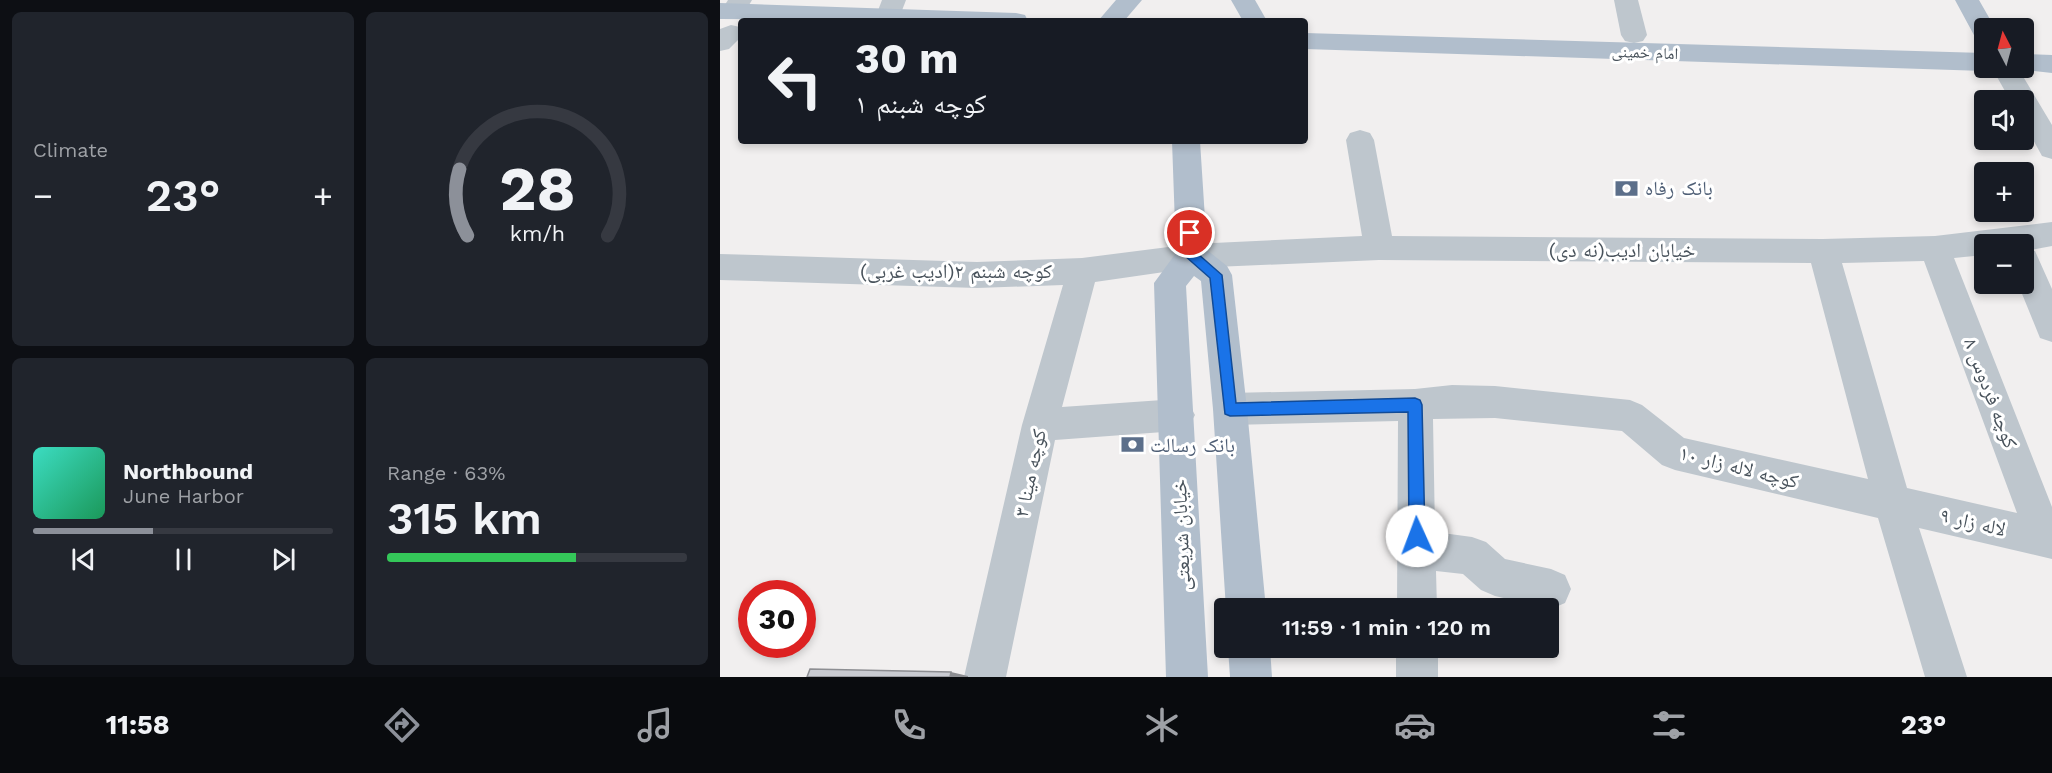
<!DOCTYPE html>
<html lang="en">
<head>
<meta charset="utf-8">
<style>
	:root { --surface:#171b24; --page:#20242c; --text:#f1f3f6; --muted:#9ea1a6; --line:#363941; --accent:#8c9099 }
	body { margin:0; font-family:"Work Sans","Noto Naskh Arabic",sans-serif; background:var(--page); color:var(--text); height:100vh; display:flex; flex-direction:column; font-size:22px; white-space:nowrap }
	* { box-sizing:border-box; margin:0 }
	p { font-size:20px; color:var(--muted) }
	.icon { flex:none; width:33px; height:33px; fill:none; stroke:currentColor; stroke-width:2; stroke-linecap:round; stroke-linejoin:round }
	.map { position:relative; flex:1; overflow:hidden }
	.side { display:flex; flex-direction:column; gap:12px; padding:12px; background:#0d0f14; width:720px }
	.side>* { flex:none }
	.banner { position:absolute; left:18px; top:18px; width:570px; height:126px; border-radius:6px; box-shadow:0 3px 9px #0003; background:#171b24; color:var(--text); overflow:hidden }
	.needle { width:39px; rotate:354deg }
	.controls { position:absolute; left:1254px; top:18px; display:grid; gap:12px }
	.controls a { display:grid; place-items:center; width:60px; height:60px; border-radius:6px; background:var(--surface); box-shadow:0 3px 9px #0003; font-size:30px }
	.speed { position:absolute; left:18px; top:580px; display:flex; gap:12px; font-size:30px; font-weight:700; text-align:center }
	.speed>* { display:grid; place-content:center; width:78px; height:78px; border-radius:50%; background:var(--surface); box-shadow:0 3px 9px #0003; line-height:1 }
	.speed .limit { border:9px solid #d22; background:#fff; color:#111 }
	.pin { position:absolute; display:grid; place-items:center; width:51px; height:51px; color:#fff; margin:-26px; border:3px solid #fff; border-radius:50%; box-shadow:0 2px 6px #0007 }
	.me { position:absolute; width:66px; margin:-33px; rotate:358deg; stroke-linejoin:round; filter:drop-shadow(0 0 4px #0008) }
	.turn { display:flex; align-items:center; gap:21px; height:126px; padding:0 18px; font-size:27px }
	.turn .icon { width:78px; height:78px; stroke-width:2.5 }
	.turn b { display:block; font-size:42px; line-height:51px }
	.big { font-size:45px; font-weight:600; line-height:1.1 }
	.side .tile { flex:1; display:flex; flex-direction:column; justify-content:center; gap:9px; min-width:0; padding:0 21px; border-radius:9px; background:var(--page) }
	.side .dial { align-items:center; gap:0 }
	.dial svg { height:156px; overflow:visible; fill:none; stroke:var(--line); stroke-width:7; stroke-linecap:round; text-anchor:middle }
	.dial text { fill:var(--text); stroke:none }
	.song { display:flex; align-items:center; gap:18px }
	.cover { width:72px; height:72px; border-radius:9px; background:linear-gradient(135deg,hsl(170 70% 55%),hsl(150 70% 35%)) }
	.played { height:6px; border-radius:3px; background:linear-gradient(90deg,var(--accent) 40%,var(--line) 40%) }
	.keys { display:flex; justify-content:space-around; direction:ltr }
	.heat { display:flex; justify-content:space-between; align-items:center; font-size:33px; direction:ltr }
	.charge { height:9px; border-radius:4px; background:linear-gradient(90deg,#34c759 63%,var(--line) 0) }
	.side .tiles { flex:1; display:grid; gap:12px; grid-template-columns:repeat(2,1fr) }
	.trip { position:absolute; left:494px; top:598px; width:345px; height:60px; border-radius:6px; background:var(--surface); box-shadow:0 3px 9px #0003; font-weight:600; line-height:60px; text-align:center }
	.tab-bar { display:flex; height:96px; justify-content:space-around; align-items:center; background:#090b0e; color:var(--muted) }
	.tab-bar .icon { width:42px; height:42px }
	.tab-bar .selected { color:var(--accent) }
	.tab-bar b { font-size:27px; color:var(--text) }
	main { display:flex; flex:1; min-height:0 }
	.map>svg:first-child { display:block }
	.lines { fill:none; stroke-linecap:round; stroke-linejoin:round }
	.minor { fill:#bec6cd; fill-rule:evenodd }
	.major { fill:#b1becc; fill-rule:evenodd }
	.shaded-wall { fill:#8d8e92 }
	.building { fill:#c9cbd1; stroke:#8d8e92; stroke-width:1.5 }
	.route { fill:#1a73e8; stroke:#114b97; stroke-width:1.5 }
	.labels { text-anchor:middle; stroke-width:6; stroke-linejoin:round; paint-order:stroke }
	.far-street-label { font-size:16px; fill:#48525b; stroke:#fff }
	.service-label { font-size:20px; fill:#4e5e75; stroke:#fff; text-anchor:start }
	.street-label { font-size:20px; fill:#48525b; stroke:#fff }
</style>
</head>
<body>
<main>
<section class="side">
<div class="tiles">
<div class="tile"><p>Climate</p>
<div class="heat"><a>−</a><b class="big">23°</b><a>+</a></div>
</div>
<div class="tile dial"><svg viewBox="0 0 100 80">
<path d="M14 69A42 42 0 1 1 86 69"/>
<path d="M14 69A42 42 0 0 1 10 35" stroke="#8c9099"/>
<text x="50" y="56" font-size="32" font-weight="700">28</text>
<text x="50" y="72" font-size="11">km/h</text>
</svg></div>
<div class="tile">
<div class="song"><i class="cover"></i><div><b>Northbound</b><p>June Harbor</p></div></div>
<div class="played"></div>
<div class="keys"><svg class="icon" aria-label="previous" viewBox="0 0 24 24"><path d="M18 5L8 12l10 7zM5 5v14"/></svg><svg class="icon" aria-label="pause" viewBox="0 0 24 24"><path d="M8 5v14M16 5v14"/></svg><svg class="icon" aria-label="next" viewBox="0 0 24 24"><path d="M6 5l10 7-10 7zM19 5v14"/></svg></div>
</div>
<div class="tile"><p>Range · 63%</p><b class="big">315 km</b><div class="charge"></div></div>
</div>
</section>
<div class="map">
<svg width="1332" height="677" viewBox="0 0 1332 677">
	<rect width="100%" height="100%" fill="#f1efef"/>
	<g class="lines">
		<g class="minor">
			<path d="M8,0h24l-10,17 -9,2 -9,-2 -3,-6z"/>
			<path d="M162,0h24l-8,21h-24z"/>
			<path d="M894,0h24l9,35 -4,6 -9,2 -9,-2 -4,-6z"/>
			<path d="M11,25l9,2 1,10 -12,12 -9,2v-22z"/>
			<path d="M1272,68h26l34,57v34l-10,-3 -18,-33v-23h-14z"/>
			<path d="M640,130l10,3 4,7 18,96 431,3 112,-3 117,-14v24l-22,4 5,1 17,38v53l-12,-4 -22,-54h6v-40h-40v11l-30,3 98,249v52l-133,-31 48,149h-42l-47,-159 -203,-48 -13,-5 -40,-34 -127,-13 -62,1 2,113 37,5 14,5 19,17 46,10 14,6 6,14 -6,14 -14,6 -56,-13 -14,-6 -18,-16 -27,-3 1,38h-40l1,-188 -168,4 -12,-5 -5,-11 5,-11 12,-5 185,-4 37,-4 43,1 135,14 12,5 42,33 184,41 -57,-216 -432,-3 -187,8 -97,14 -33,125 115,-8 12,5 6,11 -6,11 -12,5 -122,9 -49,237h-42l58,-252 41,-140 -86,3 -257,-8v-26l257,8 105,-4 110,-14 170,-8 -16,-96 4,-7zM1204,261l93,252 -110,-25 -65,-225z"/>
			<rect x="676" y="648" width="42" height="29"/>
		</g>
		<g class="major">
			<path d="M396,0h26l-18,21h-26z"/>
			<path d="M511,0h24l12,21h-24z"/>
			<path d="M1235,0h24l16,28h-11v11l-9,-2z"/>
			<path d="M0,3l296,10 9,2 3,6 -308,-2z"/>
			<path d="M585,33l679,20v15h10l-10,3 -679,-22z"/>
			<path d="M1304,54l28,1v18l-37,-4 -1,-1h10z"/>
			<path d="M452,141h28l7,109 20,16 5,9 15,134 19,200h-40l-13,-200 -12,-128 -7,-5 -8,10 22,391h-42l-12,-394 22,-30z"/>
			<path d="M508,648h42l2,29h-42z"/>
		</g>
	</g>
	<path class="shaded-wall" d="M231,672l17,4v1h-18z"/>
	<path class="building" d="M90,669l141,3 -1,5h-143z"/>
	<path class="route" d="M470,228l7,5 1,21 24,21 14,128 179,-5 5,2 2,5 3,131 -2,5 -6,3 -5,-3 -3,-5 -1,-124 -178,4 -5,-2 -15,-136 -25,-22 -1,-23z"/>
	<defs>
		<symbol id="bank-bare" viewBox="-9 -9 18 18"><path d="M-6-4H6V4H-6ZM0-2.3a2.3 2.3 0 1 0 0 4.6a2.3 2.3 0 1 0 0-4.6Z" fill="#5c6f8a" stroke="#fff" stroke-width="2.5" paint-order="stroke"/></symbol>
	</defs>
	<g fill-rule="evenodd">
		<use href="#bank-bare" x="890" y="172" width="33" height="33"/>
		<use href="#bank-bare" x="396" y="428" width="33" height="33"/>
	</g>
	<g class="labels">
		<g class="far-street-label">
			<text transform="translate(925 52) rotate(2)" y="6">امام خمینی</text>
		</g>
		<g class="service-label">
			<text x="925" y="195">بانک رفاه</text>
			<text x="430" y="452">بانک رسالت</text>
		</g>
		<g class="street-label">
			<text x="902" y="257">خیابان ادیب(نه دی)</text>
			<text x="236" y="278">کوچه شبنم ۲(ادیب غربی)</text>
			<text transform="translate(1271 393) rotate(69)" y="7">کوچه فردوس ۸</text>
			<text transform="translate(1019 467) rotate(14)" y="7">کوچه لاله زار ۱۰</text>
			<text transform="translate(310 473) rotate(-78)" y="7">کوچه مینا ۳</text>
			<text transform="translate(1253 522) rotate(13)" y="7">لاله زار ۹</text>
			<text transform="translate(461 535) rotate(-92)" y="7">خیابان شریعتی</text>
		</g>
	</g>
</svg>
<div class="controls">
<a><svg class="needle" viewBox="-14 -14 28 28"><path d="M0-13l5 13h-10z" fill="#e53935"/><path d="M0 13l5-13h-10z" fill="#9ea1a6"/></svg></a>
<a><svg class="icon" aria-label="sound" viewBox="0 0 24 24"><path d="M4 9h4l5-4v14l-5-4H4zM17 9q2 3 0 6"/></svg></a>
<a>+</a>
<a>−</a>
</div>
<div class="speed"><div class="limit">30</div></div>
<div class="pin" style="left:470px;top:233px;background:#d93025"><svg class="icon" aria-label="arrive" viewBox="0 0 24 24"><path d="M6 21V4h12l-3 4 3 4H6"/></svg></div>
<svg class="me" style="left:697px;top:536px" viewBox="-20 -20 40 40"><circle r="19" fill="#fff"/><path d="M0-13L10 11 0 6-10 11z" fill="#1a73e8"/></svg>
<div class="trip">11:59 · 1 min · 120 m</div>
<div class="banner">
<div class="turn"><svg class="icon" aria-label="left" viewBox="0 0 24 24"><path d="M17 20v-9H6M10 6l-5 5 5 5"/></svg><div><b>30 m</b>کوچه شبنم ۱</div></div>
</div>
</div>
</main>
<nav class="tab-bar">
<b>11:58</b>
<svg class="icon selected" aria-label="directions" viewBox="0 0 24 24"><path d="M12 3l9 9-9 9-9-9zM9 14v-3h6M13 9l2 2-2 2"/></svg>
<svg class="icon" aria-label="music" viewBox="0 0 24 24"><path d="M9 18V5l10-2v13"/><circle cx="6" cy="18" r="3"/><circle cx="16" cy="16" r="3"/></svg>
<svg class="icon" aria-label="phone" viewBox="0 0 24 24"><path d="M5 4h4l2 5-3 2q2 4 5 5l2-3 5 2v4C11 20 4 13 5 4z"/></svg>
<svg class="icon" aria-label="climate" viewBox="0 0 24 24"><path d="M12 3v18M4 7l16 10M4 17L20 7"/></svg>
<svg class="icon" aria-label="car" viewBox="0 0 24 24"><path d="M5 17H2v-5l4-1 3-4h7l3 4 3 1v5h-3M9 17h6M6 11h13"/><circle cx="7" cy="17" r="2"/><circle cx="17" cy="17" r="2"/></svg>
<svg class="icon" aria-label="filters" viewBox="0 0 24 24"><path d="M4 7h16M4 17h16"/><circle cx="9" cy="7" r="2"/><circle cx="15" cy="17" r="2"/></svg>
<b>23°</b>
</nav>
</body>
</html>
